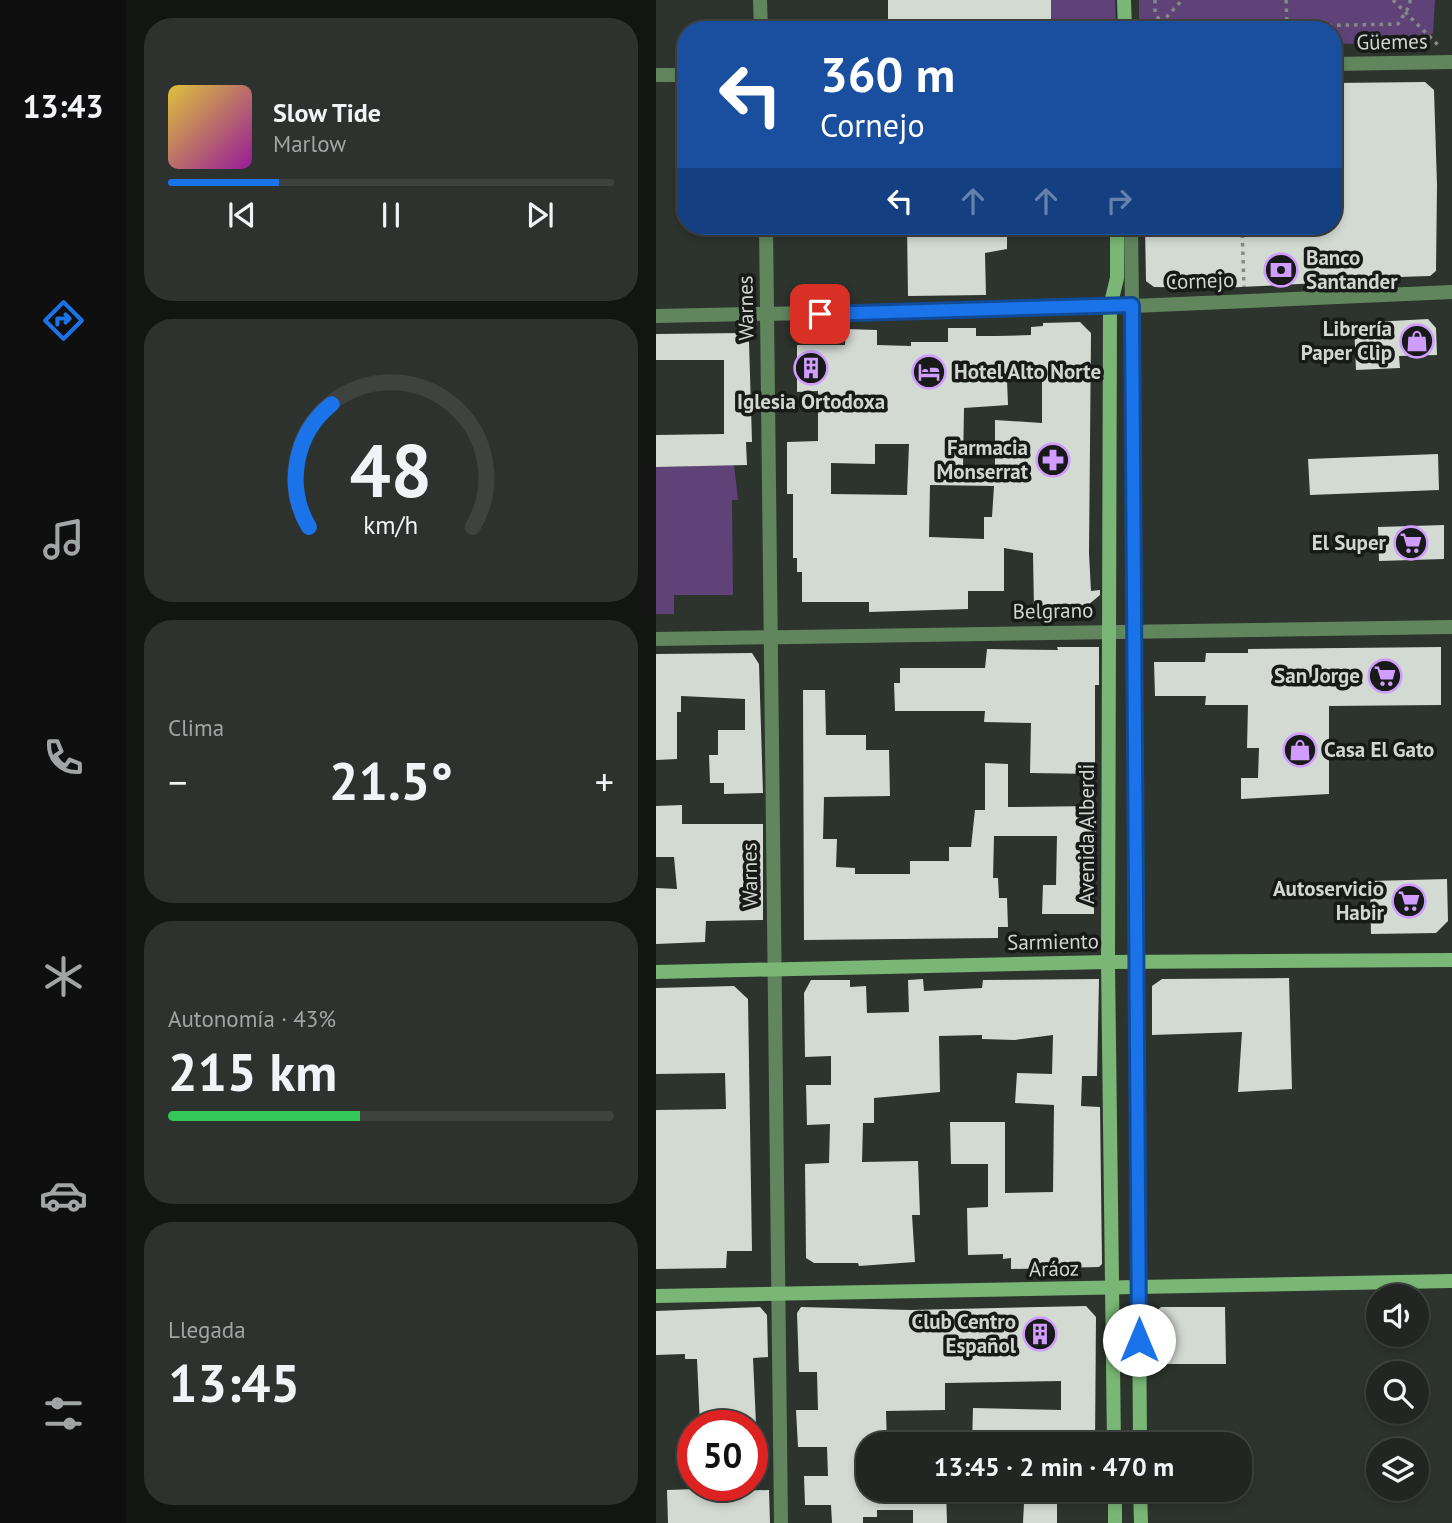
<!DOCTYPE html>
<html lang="es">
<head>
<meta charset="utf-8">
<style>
	:root { --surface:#222622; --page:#2e322f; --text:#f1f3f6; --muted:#a2a5a5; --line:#3f4340; --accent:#1a73e8 }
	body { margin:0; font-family:"PT Sans",sans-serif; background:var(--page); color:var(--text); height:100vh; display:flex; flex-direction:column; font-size:26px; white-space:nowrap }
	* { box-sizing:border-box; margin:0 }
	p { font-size:23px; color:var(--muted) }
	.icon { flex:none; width:38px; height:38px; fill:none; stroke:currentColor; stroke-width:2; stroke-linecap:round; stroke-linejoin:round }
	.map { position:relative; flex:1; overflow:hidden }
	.sheet { display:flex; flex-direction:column; gap:18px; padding:18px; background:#131513; width:530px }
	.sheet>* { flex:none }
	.hud { position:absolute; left:21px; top:21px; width:665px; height:214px; border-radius:28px; box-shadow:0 4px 10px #0003,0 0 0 2px var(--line); background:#1a4fa0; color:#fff; overflow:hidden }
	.fabs { position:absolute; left:710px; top:1284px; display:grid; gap:14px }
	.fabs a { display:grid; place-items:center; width:63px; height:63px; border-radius:50%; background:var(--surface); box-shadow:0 4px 10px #0003,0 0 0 2px var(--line); font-size:35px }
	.speed { position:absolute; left:21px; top:1410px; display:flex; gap:14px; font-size:35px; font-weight:700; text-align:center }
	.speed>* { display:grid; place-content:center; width:91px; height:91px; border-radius:50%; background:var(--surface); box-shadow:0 4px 10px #0003,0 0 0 2px var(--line); line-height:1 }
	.speed .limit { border:10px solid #d22; background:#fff; color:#111 }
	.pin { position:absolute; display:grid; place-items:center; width:60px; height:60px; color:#fff; margin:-30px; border-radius:14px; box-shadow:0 4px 10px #0006 }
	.me { position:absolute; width:77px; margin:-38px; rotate:0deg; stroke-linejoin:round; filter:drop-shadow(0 0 5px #0008) }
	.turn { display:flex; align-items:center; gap:24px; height:147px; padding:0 28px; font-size:32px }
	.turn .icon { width:91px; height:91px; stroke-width:2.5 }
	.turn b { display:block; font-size:49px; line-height:60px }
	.lanes { display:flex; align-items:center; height:66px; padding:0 28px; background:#0003; justify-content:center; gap:35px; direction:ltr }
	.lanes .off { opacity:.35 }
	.big { font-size:52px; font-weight:700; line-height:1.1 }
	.sheet .tile { flex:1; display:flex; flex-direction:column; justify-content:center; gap:10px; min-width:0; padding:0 24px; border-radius:28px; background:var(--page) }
	.sheet .dial { align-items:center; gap:0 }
	.dial svg { height:182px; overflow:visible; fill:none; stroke:var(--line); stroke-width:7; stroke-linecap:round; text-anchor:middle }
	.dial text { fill:var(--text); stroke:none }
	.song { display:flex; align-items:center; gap:21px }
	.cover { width:84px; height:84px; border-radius:10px; background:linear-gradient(135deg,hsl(50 70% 55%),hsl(300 70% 35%)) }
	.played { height:7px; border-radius:4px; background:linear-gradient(90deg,var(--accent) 25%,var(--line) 25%) }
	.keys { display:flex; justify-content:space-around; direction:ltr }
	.heat { display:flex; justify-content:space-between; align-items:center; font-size:38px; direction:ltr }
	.charge { height:10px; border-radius:5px; background:linear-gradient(90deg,#34c759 43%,var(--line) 0) }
	.trip { position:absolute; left:200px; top:1432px; width:396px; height:70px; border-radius:28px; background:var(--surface); box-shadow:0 4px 10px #0003,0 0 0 2px var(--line); font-weight:700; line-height:70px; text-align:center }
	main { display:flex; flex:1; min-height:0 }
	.tabs { display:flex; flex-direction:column; width:126px; justify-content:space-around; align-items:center; background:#0e0f0e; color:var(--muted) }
	.tabs .icon { width:49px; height:49px }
	.tabs .on { color:var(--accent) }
	.tabs b { font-size:32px; color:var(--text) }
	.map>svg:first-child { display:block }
	.green { fill:#5f4378 }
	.building { fill:#d3dad2; fill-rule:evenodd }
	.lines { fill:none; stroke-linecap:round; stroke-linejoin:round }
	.path { stroke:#868a85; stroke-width:3.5; stroke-dasharray:3.5 5; stroke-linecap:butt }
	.street { stroke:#61865e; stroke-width:14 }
	.secondary { stroke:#7ab675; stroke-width:14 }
	.route-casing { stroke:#114b97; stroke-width:18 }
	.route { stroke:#1a73e8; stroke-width:12 }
	.labels { text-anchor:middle; stroke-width:7; stroke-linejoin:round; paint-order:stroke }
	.street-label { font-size:21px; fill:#d2d5d1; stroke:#171a17 }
	.poi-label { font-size:21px; font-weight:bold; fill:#d2d5d1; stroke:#171a17; text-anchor:end }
</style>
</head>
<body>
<main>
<nav class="tabs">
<b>13:43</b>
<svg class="icon on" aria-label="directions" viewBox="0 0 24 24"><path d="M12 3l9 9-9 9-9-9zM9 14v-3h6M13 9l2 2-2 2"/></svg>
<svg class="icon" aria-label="music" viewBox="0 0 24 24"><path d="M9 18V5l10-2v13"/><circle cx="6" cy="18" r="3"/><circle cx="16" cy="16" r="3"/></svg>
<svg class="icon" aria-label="phone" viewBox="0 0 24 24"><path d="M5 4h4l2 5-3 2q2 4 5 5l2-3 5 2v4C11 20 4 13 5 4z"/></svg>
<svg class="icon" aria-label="climate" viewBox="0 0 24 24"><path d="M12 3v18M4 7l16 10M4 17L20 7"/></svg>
<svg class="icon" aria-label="car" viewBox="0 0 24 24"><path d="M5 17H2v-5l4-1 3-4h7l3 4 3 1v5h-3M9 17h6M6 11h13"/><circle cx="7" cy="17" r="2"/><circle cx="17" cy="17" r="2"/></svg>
<svg class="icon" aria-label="filters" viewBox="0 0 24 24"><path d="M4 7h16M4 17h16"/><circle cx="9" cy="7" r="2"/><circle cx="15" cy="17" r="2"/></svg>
</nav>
<section class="sheet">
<div class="tile">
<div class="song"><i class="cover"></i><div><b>Slow Tide</b><p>Marlow</p></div></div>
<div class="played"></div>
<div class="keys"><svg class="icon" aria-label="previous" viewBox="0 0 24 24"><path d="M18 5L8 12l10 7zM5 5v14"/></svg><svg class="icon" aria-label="pause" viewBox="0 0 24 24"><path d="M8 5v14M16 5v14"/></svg><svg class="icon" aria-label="next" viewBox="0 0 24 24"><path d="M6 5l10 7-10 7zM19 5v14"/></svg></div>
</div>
<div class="tile dial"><svg viewBox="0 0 100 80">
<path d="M14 69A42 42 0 1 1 86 69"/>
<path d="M14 69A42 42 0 0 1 24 15" stroke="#1a73e8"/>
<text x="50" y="56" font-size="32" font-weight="700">48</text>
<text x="50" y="72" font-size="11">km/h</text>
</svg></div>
<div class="tile"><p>Clima</p>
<div class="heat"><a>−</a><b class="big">21.5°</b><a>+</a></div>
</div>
<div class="tile"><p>Autonomía · 43%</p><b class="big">215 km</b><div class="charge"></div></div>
<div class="tile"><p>Llegada</p><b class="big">13:45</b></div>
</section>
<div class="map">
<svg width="796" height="1523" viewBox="0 0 796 1523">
	<rect width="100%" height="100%" fill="#2d332d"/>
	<g class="green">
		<path d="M395,0h64l1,30h-65z"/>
		<path d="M483,0h296l-2,33 -16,10 -84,1v-14h-194z"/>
		<path d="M78,465l4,35h-6l1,95h-59v19h-18v-147z"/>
	</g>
	<g class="building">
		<rect x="232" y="0" width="163" height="30"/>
		<path d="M769,82l9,8 3,95 -1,86 -6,5 -63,2 1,7 -29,2v-5l-119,6 -66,-1 -8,-6 -1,-55h188v-143z"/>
		<path d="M251,226h100v23l-22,4 1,42 -78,1z"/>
		<path d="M772,319l8,9 1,27 -38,1 1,12 -44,2 -2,-47z"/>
		<path d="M424,322l11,11 -2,220 2,38 9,-1v5l-18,15 -48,1 -1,-58 -29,-5v43h-36v18l-99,3v-10h-67v-30h-5v-14h-4v-64h-6v-52l31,-1v-50l-21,1v-47h48l1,-16 31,1v15l34,1v-4h37v-14h28v8h21l34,-1v-8l12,-1v-3zM386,379v44l-47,-3v49l-32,-2 1,-59 44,-3 -1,-25zM219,444h34l-2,51 -76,-1v-31l44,1zM274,485l64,1 -2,31h-8v22l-55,-2z"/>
		<path d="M86,333l7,9 3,100h-6l1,23 -91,2v-32l68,-1v-74h-68v-26z"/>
		<path d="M782,454l1,36 -129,5 -2,-36z"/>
		<path d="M788,525v34l-65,2 -1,-34z"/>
		<path d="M401,647h42v38h-4v89l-65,-1 1,-50 -47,-1 1,-11h-90l-1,-28h6v-15h85l2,-19 71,1z"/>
		<path d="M785,647v58l-112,1v88l-88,5v-21h17l1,-30h-12l1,-43h-43l1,-9h-51l-1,-34h51l1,-9h42v-4z"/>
		<path d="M96,653l7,11 4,129 -39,1v-11h-14l-1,-28h9v-25h27v-31l-64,-3v16h-4v47l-21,1v-106z"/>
		<path d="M147,690h22l1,45h40v15h23l1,46 -66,1 -1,42h14l-1,28 19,1v6h55v-13h39v-14h22l4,-37h10v-47l23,1v43l88,-1v46h-12v33h10v29h-52l1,-29h13l1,-49h-63l-1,42h5l1,20h8l1,29h-10v11l-194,2z"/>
		<path d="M26,805v19h81v96l-57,1 -1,21 -49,2v-56l21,1 -3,-32h-18v-51z"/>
		<path d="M791,879l1,42 -12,12 -65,1 -1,-53z"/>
		<path d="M633,978l3,111 -54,3 4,-60 -90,3v-49l10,-7z"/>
		<path d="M267,979l1,12 58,-3 1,-8 116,-1 -2,97h-15l-1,30 19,1 2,157 -3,3 -88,2v-11l-8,1v-5l-35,1 -1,-47 21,-1v-43h-37l-1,-42h55v71l48,-1 1,-87 -39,-2 2,-30 35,1 1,-39 -38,5 -33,-1v-4l-43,1 1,56 -66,6v25h-11l-1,39 56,-1 2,54h-8l3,47 -56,4 -1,-3h-44l-8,-5 -1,-94 24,-1 1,-39 -23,1 -1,-40h25v-29l-26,1 -1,-64 7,-13h39v7l16,-1 1,27 42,-1 -1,-32z"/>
		<path d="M78,986l14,13 4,252h-25l-1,17 -70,1v-159l70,-1 -1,-36 -69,1v-86z"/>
		<path d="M430,1306l10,11 -1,127h-32v-5l-91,5 1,-36 88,2v-29l-116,2v27l-59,1 1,33h-19v45h78l1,34h-34v-13h-36v7h-14v6h-31l-1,-18h-26l-1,-29h24l-1,-29h-29l-2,-37h22l-1,-38h-18l-2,-59 4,-6 110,3z"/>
		<path d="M104,1307l7,8 1,42 -15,1 3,66 -56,2 -3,-67h-12v-5l-29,1v-44z"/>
		<path d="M505,1307h64l1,57h-71l-1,-51z"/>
		<path d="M70,1488v3l43,-1 1,33h-102l-1,-33z"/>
		<path d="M373,1489h28v34h-34l1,-20h4z"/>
	</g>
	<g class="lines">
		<g class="path">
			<path d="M499,0v13l10,16 233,-5 12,-19v-5"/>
			<path d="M630,0l1,26"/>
			<path d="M737,0l45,45"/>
			<path d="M499,30l27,-30"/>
			<path d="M586,226l2,61"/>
		</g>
		<g class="street">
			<path d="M104,0l1,30"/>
			<path d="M677,64l119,-2"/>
			<path d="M0,75h30"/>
			<path d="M110,226l15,1297"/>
			<path d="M475,226l1,79"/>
			<path d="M0,316l454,-9 342,-15"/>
			<path d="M0,639l796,-12"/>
		</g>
		<g class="secondary">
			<path d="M468,0l1,30"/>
			<path d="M476,305l8,1139"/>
			<path d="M0,972l452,-10 344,-2"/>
			<path d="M0,1296l796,-15"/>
			<path d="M458,1444l-6,-482 2,-655 7,-29v-52"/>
			<path d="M459,1489v34"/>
			<path d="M484,1489l1,34"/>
		</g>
	</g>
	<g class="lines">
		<defs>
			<path id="route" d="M164,314l312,-9 7,1035"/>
		</defs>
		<use href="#route" class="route-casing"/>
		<use href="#route" class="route"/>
	</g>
	<defs>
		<symbol id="bank-ring" viewBox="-11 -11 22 22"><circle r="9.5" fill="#171a17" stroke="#d09dff" stroke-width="1.5"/><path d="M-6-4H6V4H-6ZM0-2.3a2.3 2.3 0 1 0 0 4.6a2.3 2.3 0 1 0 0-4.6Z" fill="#d09dff"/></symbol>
		<symbol id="shop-ring" viewBox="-11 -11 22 22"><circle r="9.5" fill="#171a17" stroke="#d09dff" stroke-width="1.5"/><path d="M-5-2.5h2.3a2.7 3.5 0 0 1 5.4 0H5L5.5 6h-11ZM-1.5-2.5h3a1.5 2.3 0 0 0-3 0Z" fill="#d09dff"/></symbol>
		<symbol id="building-ring" viewBox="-11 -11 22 22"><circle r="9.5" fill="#171a17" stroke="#d09dff" stroke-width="1.5"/><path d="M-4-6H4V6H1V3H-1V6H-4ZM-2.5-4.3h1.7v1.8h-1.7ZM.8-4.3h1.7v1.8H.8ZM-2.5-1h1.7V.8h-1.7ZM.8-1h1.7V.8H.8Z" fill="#d09dff"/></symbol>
		<symbol id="hotel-ring" viewBox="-11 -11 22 22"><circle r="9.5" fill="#171a17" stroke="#d09dff" stroke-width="1.5"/><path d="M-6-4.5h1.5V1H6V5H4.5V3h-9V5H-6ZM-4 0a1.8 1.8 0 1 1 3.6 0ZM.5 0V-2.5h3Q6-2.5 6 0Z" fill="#d09dff"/></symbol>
		<symbol id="pharmacy-ring" viewBox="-11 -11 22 22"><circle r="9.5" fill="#171a17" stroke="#d09dff" stroke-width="1.5"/><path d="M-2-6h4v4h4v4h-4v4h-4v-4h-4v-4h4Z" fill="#d09dff"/></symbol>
		<symbol id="supermarket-ring" viewBox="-11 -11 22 22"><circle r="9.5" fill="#171a17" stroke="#d09dff" stroke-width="1.5"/><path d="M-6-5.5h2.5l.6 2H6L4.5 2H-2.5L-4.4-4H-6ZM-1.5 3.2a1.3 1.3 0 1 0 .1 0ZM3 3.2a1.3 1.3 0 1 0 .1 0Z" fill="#d09dff"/></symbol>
	</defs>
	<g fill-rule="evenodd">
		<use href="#bank-ring" x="606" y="251" width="38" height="38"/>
		<use href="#shop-ring" x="742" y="322" width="38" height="38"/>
		<use href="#building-ring" x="136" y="349" width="38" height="38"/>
		<use href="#hotel-ring" x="254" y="353" width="38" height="38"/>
		<use href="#pharmacy-ring" x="378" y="441" width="38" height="38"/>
		<use href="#supermarket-ring" x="736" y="524" width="38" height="38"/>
		<use href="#supermarket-ring" x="710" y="657" width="38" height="38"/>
		<use href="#shop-ring" x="625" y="731" width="38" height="38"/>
		<use href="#supermarket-ring" x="734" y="882" width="38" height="38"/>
		<use href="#building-ring" x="365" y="1315" width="38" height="38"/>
	</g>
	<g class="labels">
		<g class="street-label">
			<text transform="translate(736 42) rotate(-1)" y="7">Güemes</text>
			<text transform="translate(544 281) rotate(-2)" y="7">Cornejo</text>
			<text transform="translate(90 308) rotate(-91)" y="7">Warnes</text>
			<text transform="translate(397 611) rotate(-1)" y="7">Belgrano</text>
			<text transform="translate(431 834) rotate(-90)" y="7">Avenida Alberdi</text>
			<text transform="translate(94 875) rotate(-91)" y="7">Warnes</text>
			<text transform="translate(397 942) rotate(-1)" y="7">Sarmiento</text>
			<text transform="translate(398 1269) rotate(-1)" y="7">Aráoz</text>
		</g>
		<g class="poi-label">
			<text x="650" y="265" text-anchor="start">Banco<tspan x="650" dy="24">Santander</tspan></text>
			<text x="736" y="336">Librería<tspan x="736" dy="24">Paper Clip</tspan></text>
			<text x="298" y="379" text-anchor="start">Hotel Alto Norte</text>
			<text x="155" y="409" text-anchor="middle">Iglesia Ortodoxa</text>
			<text x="372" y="455">Farmacia<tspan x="372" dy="24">Monserrat</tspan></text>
			<text x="730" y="550">El Super</text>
			<text x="704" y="683">San Jorge</text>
			<text x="668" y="757" text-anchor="start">Casa El Gato</text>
			<text x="728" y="896">Autoservicio<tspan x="728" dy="24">Habir</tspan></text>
			<text x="360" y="1329">Club Centro<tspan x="360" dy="24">Español</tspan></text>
		</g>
	</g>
</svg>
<div class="fabs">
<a><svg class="icon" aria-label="sound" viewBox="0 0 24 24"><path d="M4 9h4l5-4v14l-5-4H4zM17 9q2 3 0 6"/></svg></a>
<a><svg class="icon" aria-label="search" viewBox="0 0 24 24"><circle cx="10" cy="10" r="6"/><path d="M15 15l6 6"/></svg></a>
<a><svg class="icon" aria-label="layers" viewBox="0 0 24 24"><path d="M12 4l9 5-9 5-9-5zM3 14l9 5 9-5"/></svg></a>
</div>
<div class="speed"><div class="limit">50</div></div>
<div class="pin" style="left:164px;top:314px;background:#d93025"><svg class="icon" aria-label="arrive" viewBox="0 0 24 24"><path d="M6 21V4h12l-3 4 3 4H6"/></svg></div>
<svg class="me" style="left:483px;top:1340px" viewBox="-20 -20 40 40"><circle r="19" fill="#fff"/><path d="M0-13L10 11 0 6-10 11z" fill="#1a73e8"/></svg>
<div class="trip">13:45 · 2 min · 470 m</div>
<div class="hud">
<div class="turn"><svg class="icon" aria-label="left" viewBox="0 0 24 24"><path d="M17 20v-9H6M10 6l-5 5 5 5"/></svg><div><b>360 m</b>Cornejo</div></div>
<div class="lanes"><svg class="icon" aria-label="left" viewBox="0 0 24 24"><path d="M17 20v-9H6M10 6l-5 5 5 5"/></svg><svg class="icon off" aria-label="ahead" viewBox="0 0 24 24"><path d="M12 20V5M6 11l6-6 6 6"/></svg><svg class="icon off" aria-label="ahead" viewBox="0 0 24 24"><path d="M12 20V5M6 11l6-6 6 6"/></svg><svg class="icon off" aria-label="right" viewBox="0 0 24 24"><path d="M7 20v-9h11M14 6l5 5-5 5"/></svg></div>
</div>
</div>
</main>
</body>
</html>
